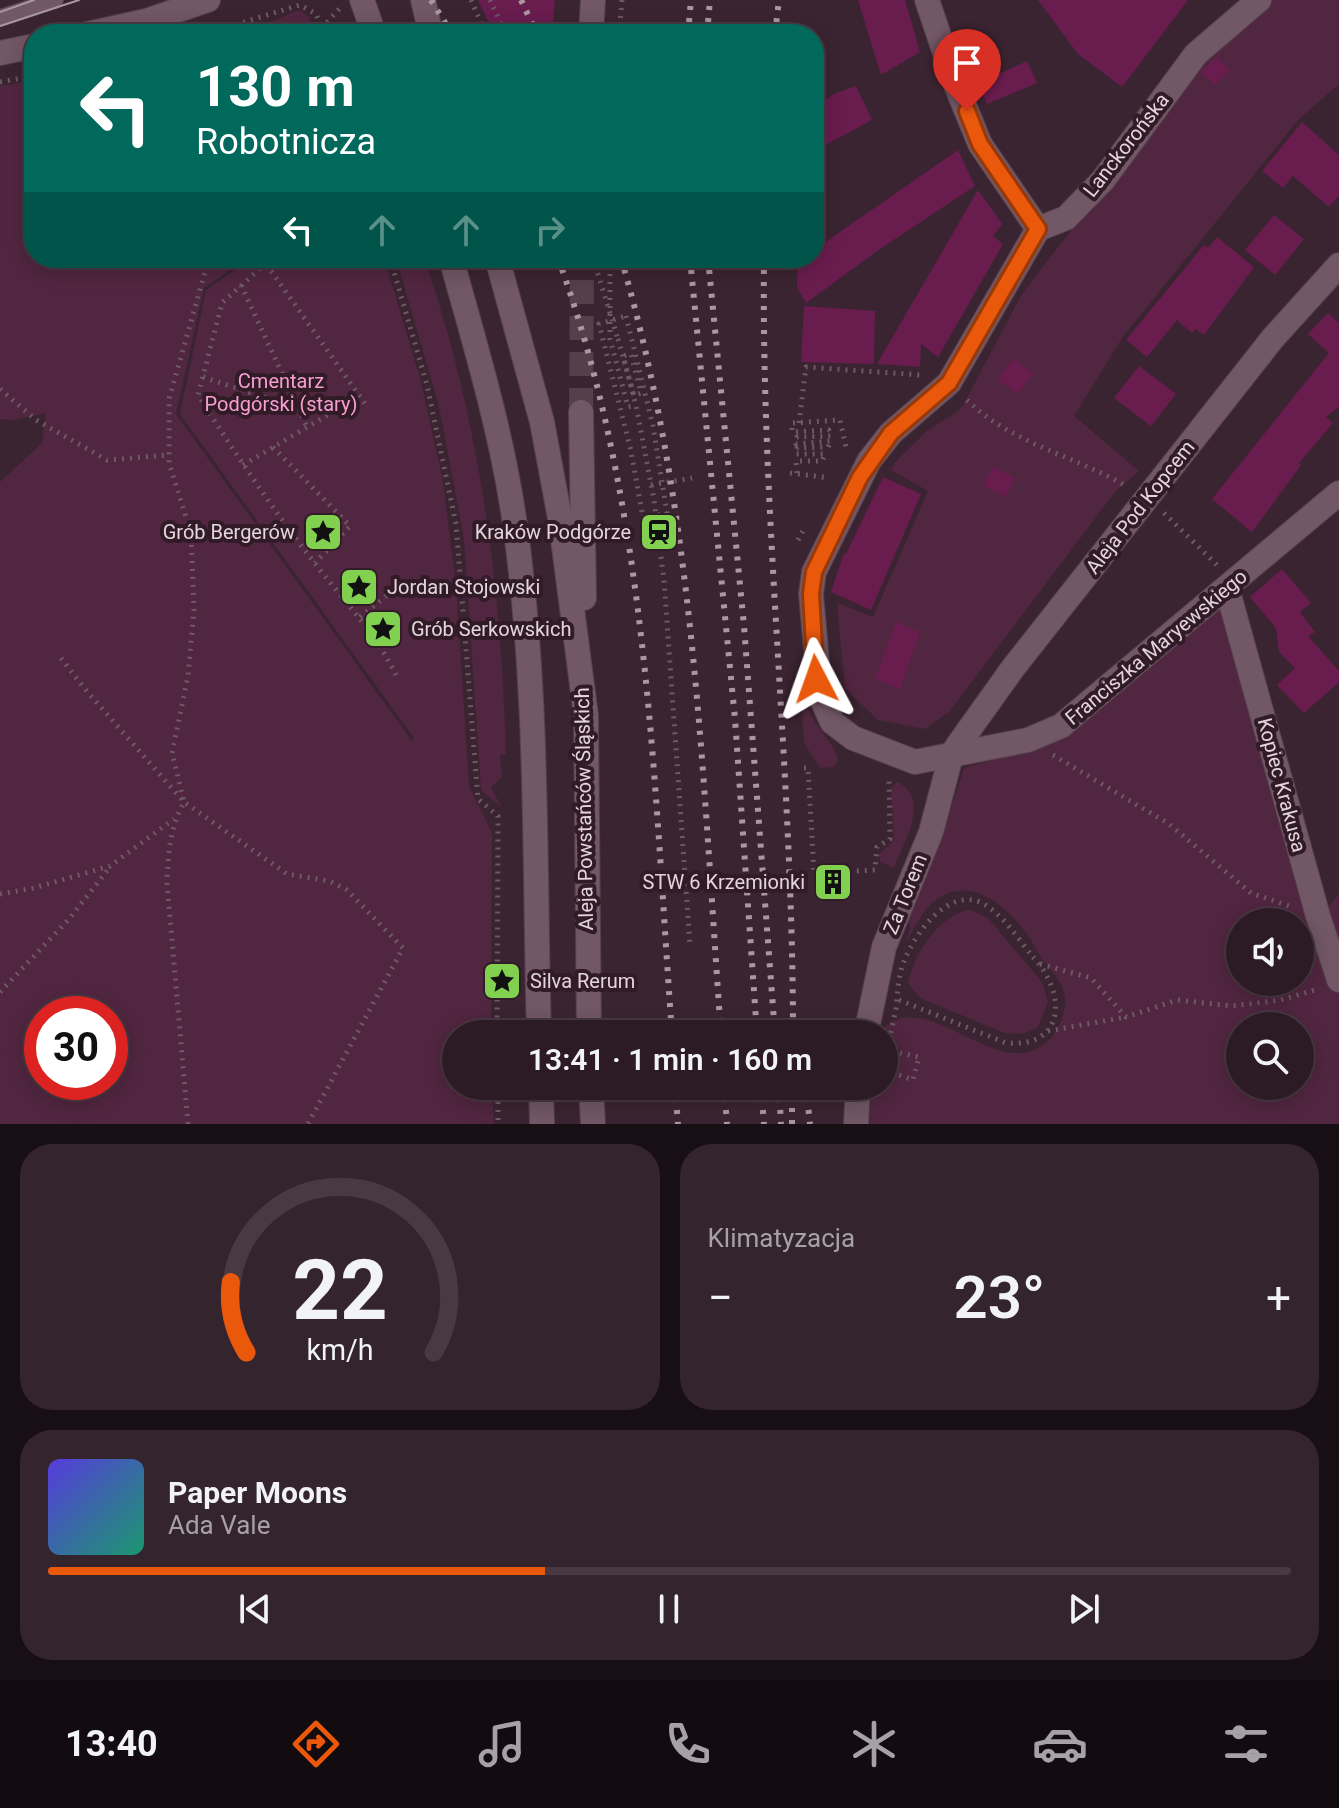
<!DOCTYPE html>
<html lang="pl">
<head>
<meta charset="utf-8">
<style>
	:root { --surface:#2c1b25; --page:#34242d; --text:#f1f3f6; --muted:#a6a1a7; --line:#483942; --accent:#ea580c }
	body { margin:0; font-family:Roboto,sans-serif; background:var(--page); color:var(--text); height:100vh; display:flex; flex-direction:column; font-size:30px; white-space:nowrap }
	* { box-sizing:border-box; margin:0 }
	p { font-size:26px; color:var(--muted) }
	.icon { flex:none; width:44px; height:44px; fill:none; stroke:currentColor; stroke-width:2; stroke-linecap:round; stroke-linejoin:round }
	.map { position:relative; height:1124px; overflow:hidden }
	.panel { display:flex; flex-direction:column; gap:20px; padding:20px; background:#180f14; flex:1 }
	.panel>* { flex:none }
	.hud { position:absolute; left:24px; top:24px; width:800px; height:244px; border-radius:32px; box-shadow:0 4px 20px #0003,0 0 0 2px var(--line); background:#00695c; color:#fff; overflow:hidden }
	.tools { position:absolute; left:1226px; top:908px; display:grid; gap:16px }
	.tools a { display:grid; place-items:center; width:88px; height:88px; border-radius:50%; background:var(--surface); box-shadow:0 4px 20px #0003,0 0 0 2px var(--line); font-size:40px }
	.speed { position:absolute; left:24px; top:996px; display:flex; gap:16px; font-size:40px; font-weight:700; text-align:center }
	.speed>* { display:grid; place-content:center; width:104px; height:104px; border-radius:50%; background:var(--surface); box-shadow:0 4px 20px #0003,0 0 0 2px var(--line); line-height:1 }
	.speed .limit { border:12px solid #d22; background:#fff; color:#111 }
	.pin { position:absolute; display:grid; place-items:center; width:68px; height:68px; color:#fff; margin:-82px -34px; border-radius:50% 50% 50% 0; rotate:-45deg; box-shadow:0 0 8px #0007 }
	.pin .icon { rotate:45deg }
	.me { position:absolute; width:88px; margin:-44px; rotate:356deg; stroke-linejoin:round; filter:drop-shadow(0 0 6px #0008) }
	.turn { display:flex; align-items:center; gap:28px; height:168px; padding:0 40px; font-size:36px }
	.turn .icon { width:104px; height:104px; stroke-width:2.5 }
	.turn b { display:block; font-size:56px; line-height:68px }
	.lanes { display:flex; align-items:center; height:76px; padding:0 40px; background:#0003; justify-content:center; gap:40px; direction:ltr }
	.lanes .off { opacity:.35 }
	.big { font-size:60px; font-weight:600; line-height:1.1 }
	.panel .widget { flex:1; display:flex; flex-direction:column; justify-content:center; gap:12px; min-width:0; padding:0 28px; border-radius:32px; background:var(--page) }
	.panel .dial { align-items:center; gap:0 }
	.dial svg { height:208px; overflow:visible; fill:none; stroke:var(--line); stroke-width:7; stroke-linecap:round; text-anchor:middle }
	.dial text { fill:var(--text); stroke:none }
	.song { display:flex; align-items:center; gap:24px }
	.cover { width:96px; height:96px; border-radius:12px; background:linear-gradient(135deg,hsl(250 70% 55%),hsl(160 70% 35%)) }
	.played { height:8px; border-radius:4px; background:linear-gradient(90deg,var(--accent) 40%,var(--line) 40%) }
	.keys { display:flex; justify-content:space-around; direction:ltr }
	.heat { display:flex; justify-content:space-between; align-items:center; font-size:44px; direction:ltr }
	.panel .tiles { flex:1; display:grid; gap:20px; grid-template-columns:1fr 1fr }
	.widget:last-child { grid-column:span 2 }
	.trip { position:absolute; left:442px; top:1020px; width:456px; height:80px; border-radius:40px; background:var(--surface); box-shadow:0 4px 20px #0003,0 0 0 2px var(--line); font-weight:600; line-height:80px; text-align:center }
	.menu { display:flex; height:128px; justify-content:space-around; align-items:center; background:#120b0f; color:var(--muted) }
	.menu .icon { width:56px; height:56px }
	.menu .active { color:var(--accent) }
	.menu b { font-size:36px; color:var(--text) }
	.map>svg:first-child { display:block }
	.green { fill:#512640; fill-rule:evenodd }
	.building { fill:#691c4e }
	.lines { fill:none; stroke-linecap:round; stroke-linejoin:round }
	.secondary-tunnel { stroke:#543f4b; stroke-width:24; stroke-dasharray:24 12; stroke-linecap:butt }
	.lane-casing { stroke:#54414c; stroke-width:18 }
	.street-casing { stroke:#54414c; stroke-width:26 }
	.secondary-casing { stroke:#54414c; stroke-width:26 }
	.path { stroke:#6e5964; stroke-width:5; stroke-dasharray:2 6; stroke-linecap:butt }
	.lane { stroke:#725766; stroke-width:16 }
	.street { stroke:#725766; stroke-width:24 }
	.secondary { stroke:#725766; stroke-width:24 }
	.tram { stroke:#aa98a1; stroke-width:2 }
	.rail { stroke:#aa98a1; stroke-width:6; stroke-dasharray:4 8; stroke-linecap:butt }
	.path-bridge { stroke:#6e5964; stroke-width:5; stroke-dasharray:2 6; stroke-linecap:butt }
	.route-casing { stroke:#983908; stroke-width:20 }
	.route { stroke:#ea580c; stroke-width:14 }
	.labels { text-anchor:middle; stroke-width:8; stroke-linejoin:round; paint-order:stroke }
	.street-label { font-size:20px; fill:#e4d5dc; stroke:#311b27 }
	.park-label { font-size:20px; fill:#f89fd2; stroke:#311b27 }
	.poi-label { font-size:20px; fill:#e4d5dc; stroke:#311b27; text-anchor:end }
</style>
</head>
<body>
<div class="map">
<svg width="1339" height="1124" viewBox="0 0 1339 1124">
	<rect width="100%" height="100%" fill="#3b2431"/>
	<g class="green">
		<path d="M1269,0h70v84l-40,35 -177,219 -48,78 65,55 -24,21 -166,220 -24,17 -47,-9 -33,-31 -8,-86 36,14 55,-126 -37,-21 6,-10 30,-29 34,-22 61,-115 179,-232z"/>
		<path d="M299,10l11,7 -1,17h-87l37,-11 9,4v-4z"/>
		<path d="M34,80v178h206l1,4 -37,26 -28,126 236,327 2,-3 -234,-324 26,-124 47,-32h131l36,120 22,98 14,108 13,202 23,47 -1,201h-35v52h36l2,38h-494v-642l42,-39 4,-30 -32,7 -14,-1v-333zM42,1014h68v68h-68z"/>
		<path d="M396,258h28c56,161 77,327 82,496l-6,1 2,22 -11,10 10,20 -20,-17 -17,-252 -25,-132z"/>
		<path d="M1215,610h6l95,312 23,-28v230h-470l3,-38h12v-29l14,1 3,-8 -17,-13 1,-11c49,-38 116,63 165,13 9,-10 16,-26 15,-40 -2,-21 -18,-30 -27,-47 -17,-33 -66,-89 -109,-46 -9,10 -16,25 -23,36l5,-16 -5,-6 33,-75 25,-77 72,-20zM1240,922h60v60h-60zM1240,1026h60v60h-60z"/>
		<path d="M802,709h6c8,19 24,31 30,50l-4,8 -14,1 -16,-25z"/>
		<path d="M898,782c33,19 6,60 -4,86l-14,-6 -1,-8 15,-13 -3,-53z"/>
		<path d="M971,910l18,9 53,63 6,20 -10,25 -15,7 -18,-1 -83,-34 -14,-15c5,-30 32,-71 63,-74z"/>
	</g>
	<g class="building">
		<path d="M478,0h77l-3,34h-58z"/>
		<path d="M858,0h47l15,52 -39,23z"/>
		<path d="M1038,0h150l-66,87 -44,-33z"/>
		<path d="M1216,57l14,13 -15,15 -14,-13z"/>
		<path d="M1027,61l10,22 -50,21 -8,-21z"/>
		<path d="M856,86l16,34 -58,31v-43l20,-14z"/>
		<path d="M1302,122l37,33v41l-10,11 -36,-31 -10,12 -21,-17z"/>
		<path d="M958,150l17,36 -98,65 -71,52 -9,-16 1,-29h16v-8z"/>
		<path d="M978,190l24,34 -9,12 10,8 -65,113 -17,-13 -1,23 -43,-3z"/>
		<path d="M1274,215l30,24 -29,36 -30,-25z"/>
		<path d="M1217,237l37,30 -50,68 -8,-6 -4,4 -15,-13 -30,37 -21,-17 78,-95 4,3z"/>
		<path d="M804,306l71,5 -1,53 -73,-2z"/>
		<path d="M1328,313l11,10v84l-13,10 7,6 -34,40 2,2 -49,67 -40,-33 117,-146 -21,-19z"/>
		<path d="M1013,359l20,14 -15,21 -20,-14z"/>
		<path d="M1139,366l37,28 -25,32 -37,-28z"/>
		<path d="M993,467l22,11 -9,19 -23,-12z"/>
		<path d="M883,477l38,17 -50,116 -40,-18 13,-39 2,1z"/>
		<path d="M1282,569l29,34 -11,9 15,20 -7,4 31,35v11l-35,31 -27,-28 18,-17 -16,-16 -3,-24 -26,-31z"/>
		<path d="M896,622l24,10 -20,57 -25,-10z"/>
	</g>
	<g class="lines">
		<path class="secondary-tunnel" d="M581,412l1,-154"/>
		<defs>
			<path id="lane" d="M0,18l55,-18"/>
			<g id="street">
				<path d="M927,0l28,83 25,61 58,85"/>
				<path d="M1259,0l-63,54 -93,126 -37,38 -28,11 -89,154 -58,50 -22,28 -55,111 -3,22 9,101 12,27 21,16 62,24 113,-22 33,-14 278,-233"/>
				<path d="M1227,588l91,328 21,64"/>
				<path d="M866,1034l18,-87 47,-115 20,-76 7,-11 55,-77 260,-330 66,-73"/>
				<path d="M856,1124l2,-38"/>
			</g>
			<g id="secondary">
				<path d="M362,0l12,34"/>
				<path d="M423,0l8,34"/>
				<path d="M87,34l59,-13 62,-21"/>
				<path d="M591,34l2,-34"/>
				<path d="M0,53l34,-7"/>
				<path d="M451,258c24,86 50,172 63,260 25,171 20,344 25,516"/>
				<path d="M497,258l45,164 19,102 25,192 3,318"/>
				<path d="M581,412l3,186"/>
				<path d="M541,1086l1,38"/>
				<path d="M591,1086l2,38"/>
			</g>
		</defs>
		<use href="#lane" class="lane-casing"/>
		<use href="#street" class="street-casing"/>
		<use href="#secondary" class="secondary-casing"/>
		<g class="path">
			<path d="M471,0l15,34"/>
			<path d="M490,0l16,34"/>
			<path d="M205,34l95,-29 16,9 8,20"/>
			<path d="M316,34l24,-26"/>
			<path d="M619,34l3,-34"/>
			<path d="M0,82l34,-6"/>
			<path d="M262,258l106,150"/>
			<path d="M390,258l37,127 29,139 22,275 20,17 -1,218"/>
			<path d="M610,258v81l18,68 8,-2"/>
			<path d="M266,263l-44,40 -24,92c36,57 74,113 115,166 29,38 62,71 83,114"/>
			<path d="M241,285l66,142"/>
			<path d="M618,339l16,57 7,-3 -10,-39 -8,2 13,49 18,95 10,80 26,365"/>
			<path d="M203,377l94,31"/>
			<path d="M0,389l36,31 71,40 62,-5"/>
			<path d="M967,400c43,43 108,56 159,86"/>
			<path d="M799,423l7,-56 115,8"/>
			<path d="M273,447l77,79 -35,37"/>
			<path d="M243,465l117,-69"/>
			<path d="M790,473l39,5"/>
			<path d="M797,473l-1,-12h26l3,-7h-29l1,-6 31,-1 3,-6 -35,3 1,-7 34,-1 -2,-6 -37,2v-9l48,-3 6,27"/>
			<path d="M651,485l41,-7"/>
			<path d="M1164,513l53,52"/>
			<path d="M798,540l7,-13"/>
			<path d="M360,617l36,-29"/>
			<path d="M61,658l23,30 100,114 103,72 42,7 18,9 56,58 -95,176"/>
			<path d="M1053,755l116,69 82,69 38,13"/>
			<path d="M804,768h4l6,105 61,-3 2,-23 13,-8 -1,-61"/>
			<path d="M0,894l34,-6 76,-22 64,-47"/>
			<path d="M1040,964l51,14 35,39 51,-17 55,6 49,-6 37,-11"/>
			<path d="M0,992l70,-74 40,-51"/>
			<path d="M899,1000l107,43c60,5 61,-50 27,-86"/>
			<path d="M1048,1031l78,-14"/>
			<path d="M884,1070l29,10 6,-23 -19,-4"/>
			<path d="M498,1086v38"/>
			<path d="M188,1124l-21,-241c1,-30 3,-55 17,-81l-12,-49 16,-77 6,-66 -3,-77 -22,-70v-64l40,-141"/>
		</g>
		<use href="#lane" class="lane"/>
		<use href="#street" class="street"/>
		<use href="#secondary" class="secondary"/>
		<g class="tram">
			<path d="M0,12l34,-12"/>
			<path d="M0,26l79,-26"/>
		</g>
		<g class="rail">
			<path d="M431,0l21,34"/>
			<path d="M521,0l16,34"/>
			<path d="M688,34l3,-34"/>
			<path d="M707,34l3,-34"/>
			<path d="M775,34l4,-34"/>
			<path d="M558,258c90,248 95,515 114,776"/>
			<path d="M621,258c74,252 81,515 100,776"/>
			<path d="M690,258l45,461 22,315"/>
			<path d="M708,258l36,368 31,408"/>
			<path d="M764,258c-3,259 29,517 29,776"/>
			<path d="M675,1086l3,38"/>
			<path d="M724,1086l3,38"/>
			<path d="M761,1086l3,38"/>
			<path d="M779,1086l2,38"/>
			<path d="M806,1086l4,38"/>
			<path d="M792,1124v-38"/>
		</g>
		<g class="path-bridge">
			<path d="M593,258l25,81"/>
			<path d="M626,316l27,110 14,87 -24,5 -12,-67 -32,-127z"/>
			<path d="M884,1056c5,-16 9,-32 12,-48 2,-17 2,-34 9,-49 11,-27 44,-72 77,-56 21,11 37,37 51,54"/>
			<path d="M856,1124l18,-38"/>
		</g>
	</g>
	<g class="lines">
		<defs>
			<path id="route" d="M816,679l-5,-85 3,-22 46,-95 31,-44 58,-50 89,-154 -58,-85 -13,-33"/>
		</defs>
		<use href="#route" class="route-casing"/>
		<use href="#route" class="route"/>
	</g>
	<defs>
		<symbol id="sight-square" viewBox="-11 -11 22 22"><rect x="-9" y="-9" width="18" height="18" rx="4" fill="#82d04f" stroke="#311b27"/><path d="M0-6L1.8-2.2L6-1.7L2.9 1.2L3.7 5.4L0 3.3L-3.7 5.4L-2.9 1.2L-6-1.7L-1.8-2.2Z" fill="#111"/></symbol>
		<symbol id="station-square" viewBox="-11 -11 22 22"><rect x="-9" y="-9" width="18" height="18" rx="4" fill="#82d04f" stroke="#311b27"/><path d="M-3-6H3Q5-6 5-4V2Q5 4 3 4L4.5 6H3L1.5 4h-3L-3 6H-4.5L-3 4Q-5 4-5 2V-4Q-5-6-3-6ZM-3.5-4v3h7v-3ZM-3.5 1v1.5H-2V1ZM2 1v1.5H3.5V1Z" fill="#111"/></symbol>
		<symbol id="building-square" viewBox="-11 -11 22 22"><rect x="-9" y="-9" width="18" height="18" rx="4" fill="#82d04f" stroke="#311b27"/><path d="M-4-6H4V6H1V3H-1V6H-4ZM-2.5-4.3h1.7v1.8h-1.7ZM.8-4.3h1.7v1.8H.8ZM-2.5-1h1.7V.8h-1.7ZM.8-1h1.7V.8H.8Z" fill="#111"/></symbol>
	</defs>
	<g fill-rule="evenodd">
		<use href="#sight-square" x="301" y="510" width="44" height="44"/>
		<use href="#station-square" x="637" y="510" width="44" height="44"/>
		<use href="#sight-square" x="337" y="565" width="44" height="44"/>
		<use href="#sight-square" x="361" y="607" width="44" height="44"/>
		<use href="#building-square" x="811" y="860" width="44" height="44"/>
		<use href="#sight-square" x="480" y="959" width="44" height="44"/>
	</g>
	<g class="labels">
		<g class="street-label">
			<text transform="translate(1126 145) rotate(-52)" y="7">Lanckorońska</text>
			<text transform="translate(1140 507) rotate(-52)" y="7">Aleja Pod Kopcem</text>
			<text transform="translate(1156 647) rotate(-40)" y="7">Franciszka Maryewskiego</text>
			<text transform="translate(1282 785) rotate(75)" y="7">Kopiec Krakusa</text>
			<text transform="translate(584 809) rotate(-91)" y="7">Aleja Powstańców Śląskich</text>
			<text transform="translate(905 894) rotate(-68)" y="7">Za Torem</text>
		</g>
		<g class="park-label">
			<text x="281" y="388">Cmentarz<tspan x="281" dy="23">Podgórski (stary)</tspan></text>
		</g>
		<g class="poi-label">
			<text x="295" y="539">Grób Bergerów</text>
			<text x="631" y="539">Kraków Podgórze</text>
			<text x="387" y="594" text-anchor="start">Jordan Stojowski</text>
			<text x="411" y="636" text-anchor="start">Grób Serkowskich</text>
			<text x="805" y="889">STW 6 Krzemionki</text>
			<text x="530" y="988" text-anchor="start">Silva Rerum</text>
		</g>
	</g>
</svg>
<div class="tools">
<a><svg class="icon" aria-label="sound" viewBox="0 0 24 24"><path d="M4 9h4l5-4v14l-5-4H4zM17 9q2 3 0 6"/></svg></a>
<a><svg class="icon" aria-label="search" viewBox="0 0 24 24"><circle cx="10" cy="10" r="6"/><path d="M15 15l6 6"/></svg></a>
</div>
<div class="speed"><div class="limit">30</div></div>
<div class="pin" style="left:967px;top:111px;background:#d93025"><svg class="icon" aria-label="arrive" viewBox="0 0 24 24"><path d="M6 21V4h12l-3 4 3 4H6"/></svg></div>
<svg class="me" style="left:816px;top:679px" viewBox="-20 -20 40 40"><path d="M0-17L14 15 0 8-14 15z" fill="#ea580c" stroke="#fff" stroke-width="4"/></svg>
<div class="trip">13:41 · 1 min · 160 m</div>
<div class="hud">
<div class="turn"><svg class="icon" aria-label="left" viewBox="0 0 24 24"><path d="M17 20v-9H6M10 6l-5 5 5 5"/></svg><div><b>130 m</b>Robotnicza</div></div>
<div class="lanes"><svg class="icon" aria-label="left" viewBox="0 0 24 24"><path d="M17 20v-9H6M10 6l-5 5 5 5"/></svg><svg class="icon off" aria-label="ahead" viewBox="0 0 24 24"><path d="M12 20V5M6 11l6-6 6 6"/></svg><svg class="icon off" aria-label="ahead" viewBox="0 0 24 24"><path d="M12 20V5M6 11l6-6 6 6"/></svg><svg class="icon off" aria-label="right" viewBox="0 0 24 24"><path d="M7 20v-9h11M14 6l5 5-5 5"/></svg></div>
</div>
</div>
<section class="panel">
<div class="tiles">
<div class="widget dial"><svg viewBox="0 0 100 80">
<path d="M14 69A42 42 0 1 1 86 69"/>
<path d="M14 69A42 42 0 0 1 8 42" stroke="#ea580c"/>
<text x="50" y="56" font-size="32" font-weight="700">22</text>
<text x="50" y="72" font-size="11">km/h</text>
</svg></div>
<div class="widget"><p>Klimatyzacja</p>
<div class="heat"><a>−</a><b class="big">23°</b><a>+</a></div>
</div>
<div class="widget">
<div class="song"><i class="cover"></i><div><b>Paper Moons</b><p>Ada Vale</p></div></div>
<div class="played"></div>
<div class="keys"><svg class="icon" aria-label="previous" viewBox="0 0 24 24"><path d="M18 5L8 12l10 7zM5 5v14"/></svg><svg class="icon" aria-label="pause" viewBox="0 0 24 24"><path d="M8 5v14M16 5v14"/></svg><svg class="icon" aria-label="next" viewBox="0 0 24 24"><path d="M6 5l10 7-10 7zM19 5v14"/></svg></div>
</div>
</div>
</section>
<nav class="menu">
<b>13:40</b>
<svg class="icon active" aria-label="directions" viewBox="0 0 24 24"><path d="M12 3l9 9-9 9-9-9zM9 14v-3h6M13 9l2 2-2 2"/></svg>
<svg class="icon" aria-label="music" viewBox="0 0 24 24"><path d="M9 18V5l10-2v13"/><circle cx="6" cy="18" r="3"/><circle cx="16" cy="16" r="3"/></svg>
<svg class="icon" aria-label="phone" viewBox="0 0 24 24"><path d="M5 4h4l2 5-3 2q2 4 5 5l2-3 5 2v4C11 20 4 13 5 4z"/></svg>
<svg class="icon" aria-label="climate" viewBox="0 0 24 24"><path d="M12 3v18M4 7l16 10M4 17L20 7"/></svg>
<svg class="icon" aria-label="car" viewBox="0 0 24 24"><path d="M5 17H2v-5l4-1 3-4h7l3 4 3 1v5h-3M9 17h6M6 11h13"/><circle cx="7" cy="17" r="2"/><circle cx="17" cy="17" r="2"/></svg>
<svg class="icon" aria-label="filters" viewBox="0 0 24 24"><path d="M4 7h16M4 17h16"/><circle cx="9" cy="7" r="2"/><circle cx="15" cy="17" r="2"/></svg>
</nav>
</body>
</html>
